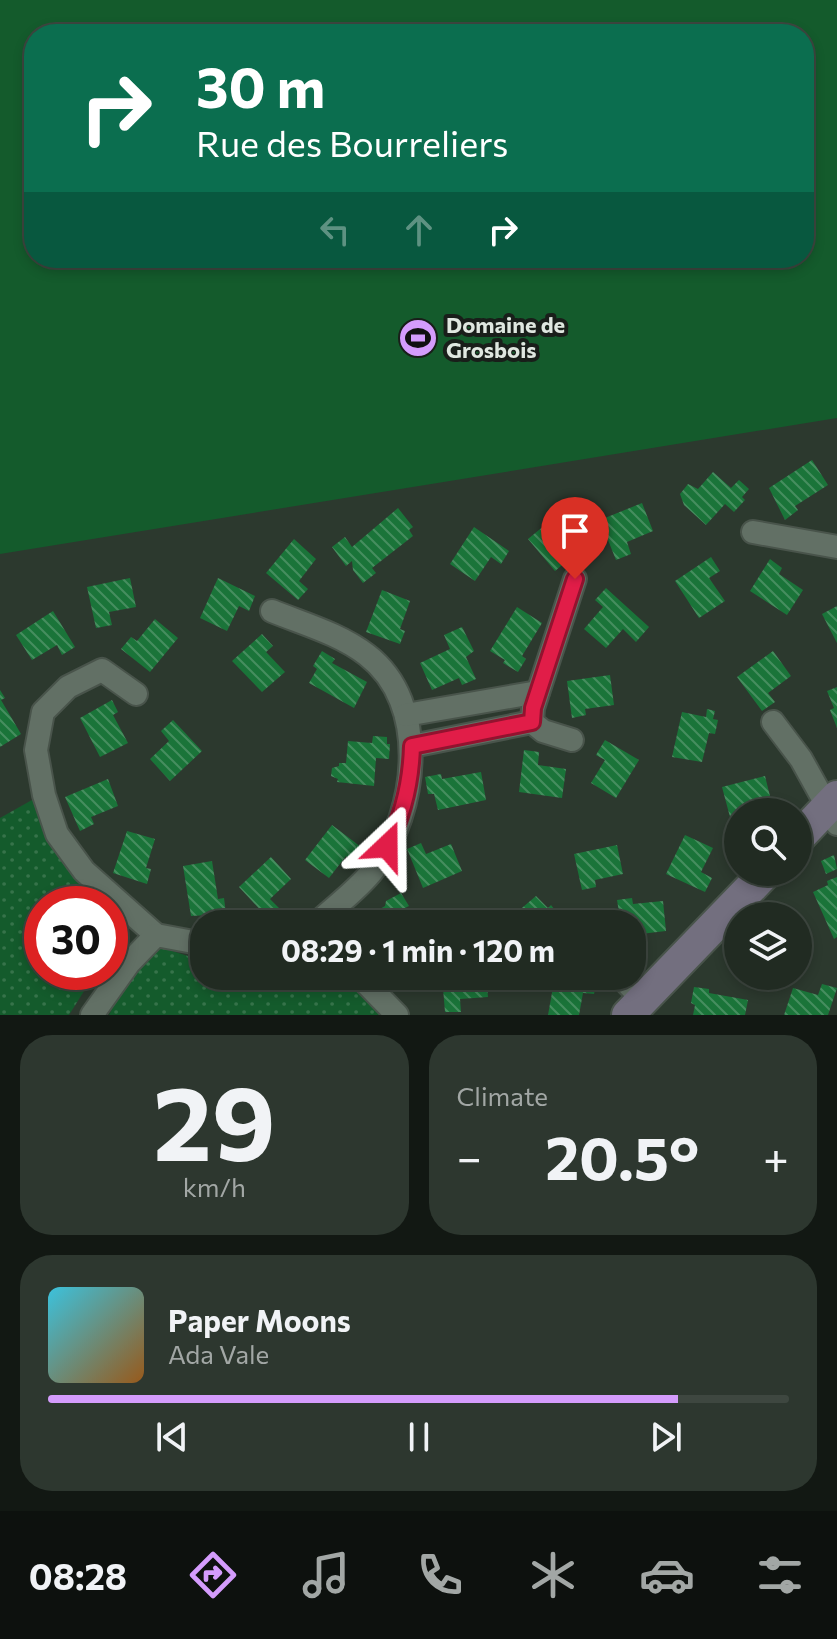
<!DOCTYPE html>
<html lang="en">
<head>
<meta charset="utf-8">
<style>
	:root { --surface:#212b22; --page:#2d372f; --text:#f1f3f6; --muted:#a2a7a5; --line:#3e4740; --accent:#d49cfc }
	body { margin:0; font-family:Commissioner,sans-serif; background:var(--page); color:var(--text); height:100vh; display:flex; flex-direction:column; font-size:30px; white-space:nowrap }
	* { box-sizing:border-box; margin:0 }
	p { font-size:26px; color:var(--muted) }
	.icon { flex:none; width:44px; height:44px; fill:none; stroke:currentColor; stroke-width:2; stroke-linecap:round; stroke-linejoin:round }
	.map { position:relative; height:1015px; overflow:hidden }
	.details { display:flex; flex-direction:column; gap:20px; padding:20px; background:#121813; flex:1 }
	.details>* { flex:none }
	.banner { position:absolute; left:24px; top:24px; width:790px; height:244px; border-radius:32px; box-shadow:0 4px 12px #0003,0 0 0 2px var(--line); background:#0b6e4f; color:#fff; overflow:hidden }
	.tools { position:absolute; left:724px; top:798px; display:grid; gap:16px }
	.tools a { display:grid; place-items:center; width:88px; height:88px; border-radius:50%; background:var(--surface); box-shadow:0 4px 12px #0003,0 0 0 2px var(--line); font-size:40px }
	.speed { position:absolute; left:24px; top:886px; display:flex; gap:16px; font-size:40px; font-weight:700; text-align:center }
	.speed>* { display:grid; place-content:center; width:104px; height:104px; border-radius:50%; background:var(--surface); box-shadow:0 4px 12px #0003,0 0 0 2px var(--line); line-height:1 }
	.speed .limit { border:12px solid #d22; background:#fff; color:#111 }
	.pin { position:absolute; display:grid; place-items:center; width:68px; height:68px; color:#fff; margin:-82px -34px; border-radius:50% 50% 50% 0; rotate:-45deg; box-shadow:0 0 8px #0007 }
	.pin .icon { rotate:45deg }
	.me { position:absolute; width:88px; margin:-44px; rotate:23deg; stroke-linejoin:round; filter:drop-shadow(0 0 6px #0008) }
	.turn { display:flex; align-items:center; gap:28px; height:168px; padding:0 40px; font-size:36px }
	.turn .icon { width:104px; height:104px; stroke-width:2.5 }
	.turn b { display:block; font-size:56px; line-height:68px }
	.lanes { display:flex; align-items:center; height:76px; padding:0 40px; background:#0003; justify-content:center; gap:40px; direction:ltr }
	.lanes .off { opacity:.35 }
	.big { font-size:60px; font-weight:700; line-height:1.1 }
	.details .tile { flex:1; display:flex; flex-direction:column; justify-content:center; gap:12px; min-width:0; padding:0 28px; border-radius:32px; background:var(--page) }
	.details .dial { align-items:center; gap:0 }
	.dial b { font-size:104px; line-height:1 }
	.song { display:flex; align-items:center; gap:24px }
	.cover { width:96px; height:96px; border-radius:12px; background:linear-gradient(135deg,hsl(190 70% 55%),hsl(30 70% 35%)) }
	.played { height:8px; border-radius:4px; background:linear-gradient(90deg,var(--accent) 85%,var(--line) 85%) }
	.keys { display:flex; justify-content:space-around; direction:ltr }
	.heat { display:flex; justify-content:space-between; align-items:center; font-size:44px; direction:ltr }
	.details .tiles { flex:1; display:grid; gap:20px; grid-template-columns:1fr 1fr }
	.tile:last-child { grid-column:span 2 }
	.trip { position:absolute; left:190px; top:910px; width:456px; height:80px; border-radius:32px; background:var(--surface); box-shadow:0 4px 12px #0003,0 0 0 2px var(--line); font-weight:700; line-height:80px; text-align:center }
	.dock { display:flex; height:128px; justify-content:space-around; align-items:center; background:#0d110e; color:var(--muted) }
	.dock .icon { width:56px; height:56px }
	.dock .selected { color:var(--accent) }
	.dock b { font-size:36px; color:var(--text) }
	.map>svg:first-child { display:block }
	.grass { fill:url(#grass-dots) }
	.pitch { fill:#145b2c; fill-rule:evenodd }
	.building { fill:url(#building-back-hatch) }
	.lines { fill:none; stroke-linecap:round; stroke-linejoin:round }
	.street-casing { stroke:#49544b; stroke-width:26 }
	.secondary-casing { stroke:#49544b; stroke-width:36 }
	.street { stroke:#627065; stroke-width:22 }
	.secondary { stroke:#736f7f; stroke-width:32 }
	.route-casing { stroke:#92132f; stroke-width:20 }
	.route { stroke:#e11d48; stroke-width:14 }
	.labels { text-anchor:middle; stroke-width:8; stroke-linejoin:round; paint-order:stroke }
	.poi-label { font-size:22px; font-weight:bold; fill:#dfe7e0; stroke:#191e1a; text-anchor:start }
</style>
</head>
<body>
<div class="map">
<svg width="837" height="1015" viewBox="0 0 837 1015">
	<defs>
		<pattern id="grass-dots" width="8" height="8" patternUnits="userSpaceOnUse" patternTransform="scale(2)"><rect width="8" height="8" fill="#145b2c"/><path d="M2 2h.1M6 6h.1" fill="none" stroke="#36734a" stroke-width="1.8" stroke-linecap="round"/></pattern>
		<pattern id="building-back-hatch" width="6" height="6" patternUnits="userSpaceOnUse" patternTransform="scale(2)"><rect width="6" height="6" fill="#1a7439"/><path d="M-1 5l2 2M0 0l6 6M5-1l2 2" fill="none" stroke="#468e5f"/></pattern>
	</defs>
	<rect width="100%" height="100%" fill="#2c392e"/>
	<g class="grass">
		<path d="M39,796l42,86 21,22h-60v68h54l-27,43h-69v-197z"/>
		<path d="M156,946l48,15v15h138l40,39h-273l15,-31z"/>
	</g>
	<path class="pitch" d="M0,0h837v418l-837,136zM34,34h770v224h-770z"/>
	<g class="building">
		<path d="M812,460l16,25 -33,21 3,4 -13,10 -16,-32z"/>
		<path d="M713,472l18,16 8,-8 10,9 -7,8 3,3 -11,12 -9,-8 -19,21 -22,-20 -4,-11 8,-10 10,5z"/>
		<path d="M642,503l11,28 -26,11 4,12 -15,6 -16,-40z"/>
		<path d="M398,508l15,19 -4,3 4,6 -41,32 4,5 -13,10 -10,-13 -1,-9 -6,5 -14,-19 13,-10 7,10z"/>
		<path d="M562,511l18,22 -21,18 8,10 -12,10 -27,-32z"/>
		<path d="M474,527l35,24 -8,13 -10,-7 -16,24 -25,-17z"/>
		<path d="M294,539l22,20 -17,22 9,8 -10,11 -32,-27z"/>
		<path d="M711,557l9,14 -11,7 16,23 -26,17 -24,-37z"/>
		<path d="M770,559l12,9 -3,6 24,16 -16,25 -37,-24z"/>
		<path d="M130,578l6,29 -27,5 3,13 -16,3 -9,-41z"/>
		<path d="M218,578l37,18 -6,15 -10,-5 -12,25 -27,-13z"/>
		<path d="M606,588l43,39 -13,15 -13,-13 -17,19 -22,-19 19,-22 -8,-7z"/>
		<path d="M382,590l28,11 -10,28 5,2 -5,13 -34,-12z"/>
		<path d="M837,606v37l-15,-29z"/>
		<path d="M517,607l25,16 -20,33 4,3 -8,13 -15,-9 2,-3 -15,-9z"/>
		<path d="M53,611l22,36 -13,8 -5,-10 -25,15 -16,-25z"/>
		<path d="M155,619l23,19 -28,34 -29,-23 10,-12 6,4z"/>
		<path d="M462,627l12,24 -8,6 10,22 -14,6 -3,-7 -27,12 -12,-27 30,-14 -6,-14z"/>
		<path d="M262,634l11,12 -7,6 19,20 -23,20 -30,-31z"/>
		<path d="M322,651l13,8 -3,4 35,19 -13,26 -45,-25 8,-14 -4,-3z"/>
		<path d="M773,651l18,25 -23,17 7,9 -13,9 -25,-34z"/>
		<path d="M610,675l4,30 -29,4 1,6 -14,3 -5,-37z"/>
		<path d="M837,687v41l-7,-18 4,-2 -7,-17z"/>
		<path d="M0,690l5,8 -4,2 20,34 -21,13z"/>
		<path d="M112,700l6,12 -5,3 15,28 -28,14 -20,-39z"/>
		<path d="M707,709l8,2 -2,8 5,1 -3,14 -6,-1 -7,29 -30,-5 10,-45 24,5z"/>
		<path d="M173,720l29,31 -32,30 -20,-22 19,-18 -8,-10z"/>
		<path d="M373,736l14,1v7h3l-1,15 -13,-1 -2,28 -37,-4 1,-3 -7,-3 1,-8 7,-2v-3h7l2,-22 24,2z"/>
		<path d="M605,740l34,20 -23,38 -25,-15 14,-23 -9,-5z"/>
		<path d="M524,750l15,2 -1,13 28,4 -4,29 -43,-6z"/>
		<path d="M481,772l5,28 -48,10 -4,-16h-6l-3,-17 16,-3 1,5z"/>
		<path d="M765,776l9,36h-36v3l-8,2 -8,-30z"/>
		<path d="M108,779l10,27 -27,11 3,7 -14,7 -15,-34z"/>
		<path d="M332,825l29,22 -9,13 -6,-4 -17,22 -24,-18z"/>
		<path d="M127,831l28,8 -9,29 5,1 -4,15 -34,-11z"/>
		<path d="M685,835l28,13 -12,24 11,6 -7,14 -39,-18z"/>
		<path d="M421,843l5,11 25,-10 11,27 -39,17 -16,-39z"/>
		<path d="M617,845l6,29 -28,6 1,7 -14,3 -8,-36z"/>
		<path d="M834,855l3,14 -11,5 -5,-13z"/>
		<path d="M271,857l20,22 -21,20 9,9 -11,10 -29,-31z"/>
		<path d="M212,861l6,38 6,-1 2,16 -35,2 -8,-50z"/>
		<path d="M837,877v60l-3,2 -21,-47 15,-7 -1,-4z"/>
		<path d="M401,893l8,13 -4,2 9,16h-49l-1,-5 11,-3 -2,-3 12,-7 1,-5z"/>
		<path d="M536,896l12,12 3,-3 11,14 -5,5h-54z"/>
		<path d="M632,898l1,6 30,-3 3,30 -34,4v-11h-11l-4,-24z"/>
		<path d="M442,976h44l2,21 -28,2 1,13h-16z"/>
		<path d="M555,976l42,3 -3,15 -11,-1 -4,22h-31z"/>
		<path d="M822,984l15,4 -9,27h-44l9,-27 25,7z"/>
		<path d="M694,987l15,2v4l39,7 -3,15h-52l2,-10 -4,-2z"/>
	</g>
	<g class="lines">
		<defs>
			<g id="street">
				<path d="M753,532l84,15"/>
				<path d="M272,611c32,13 68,23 95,44 63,48 51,157 7,214 -15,20 -39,37 -58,55"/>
				<path d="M136,694l-34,-24 -34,17 -25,25 -7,38 8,45 13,39 27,37 72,64"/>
				<path d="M406,715l132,-23"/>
				<path d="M773,722l28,37 36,65"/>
				<path d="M572,740l-29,-9 -11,-9 1,-14 42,-129"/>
				<path d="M412,746l120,-24"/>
				<path d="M359,976l38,39"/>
				<path d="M620,976l23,24"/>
				<path d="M92,1015l37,-52 27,-28 48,9"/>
			</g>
			<g id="secondary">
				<path d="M798,838l39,-41"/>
				<path d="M628,1015l138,-143"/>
			</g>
		</defs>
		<use href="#street" class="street-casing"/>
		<use href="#secondary" class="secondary-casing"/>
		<use href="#street" class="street"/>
		<use href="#secondary" class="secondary"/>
	</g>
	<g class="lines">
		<defs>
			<path id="route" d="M387,846c17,-32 24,-65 25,-100l120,-24 1,-14 42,-129"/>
		</defs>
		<use href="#route" class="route-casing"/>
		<use href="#route" class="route"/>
	</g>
	<defs>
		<symbol id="stadium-disc" viewBox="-11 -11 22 22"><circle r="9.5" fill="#d49cfc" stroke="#191e1a"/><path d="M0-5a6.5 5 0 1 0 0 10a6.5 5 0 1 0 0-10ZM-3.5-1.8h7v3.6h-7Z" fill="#111"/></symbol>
	</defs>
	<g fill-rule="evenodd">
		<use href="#stadium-disc" x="396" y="316" width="44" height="44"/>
	</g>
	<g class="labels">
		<g class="poi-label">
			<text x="446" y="333">Domaine de<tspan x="446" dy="25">Grosbois</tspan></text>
		</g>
	</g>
</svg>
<div class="tools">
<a><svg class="icon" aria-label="search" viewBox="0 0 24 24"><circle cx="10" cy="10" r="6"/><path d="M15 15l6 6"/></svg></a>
<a><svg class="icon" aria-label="layers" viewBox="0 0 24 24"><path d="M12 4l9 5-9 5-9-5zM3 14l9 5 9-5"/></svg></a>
</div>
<div class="speed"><div class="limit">30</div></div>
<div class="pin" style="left:575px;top:579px;background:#d93025"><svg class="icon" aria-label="arrive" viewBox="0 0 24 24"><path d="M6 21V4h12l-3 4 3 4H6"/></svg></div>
<svg class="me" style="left:387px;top:846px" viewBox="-20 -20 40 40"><path d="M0-17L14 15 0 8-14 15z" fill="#e11d48" stroke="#fff" stroke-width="4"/></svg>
<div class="trip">08:29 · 1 min · 120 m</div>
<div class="banner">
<div class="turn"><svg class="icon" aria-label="right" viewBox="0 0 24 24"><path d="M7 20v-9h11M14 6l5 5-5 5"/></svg><div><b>30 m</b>Rue des Bourreliers</div></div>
<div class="lanes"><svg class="icon off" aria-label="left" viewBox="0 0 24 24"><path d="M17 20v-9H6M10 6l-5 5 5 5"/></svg><svg class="icon off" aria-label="ahead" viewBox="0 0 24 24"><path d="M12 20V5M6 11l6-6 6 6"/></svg><svg class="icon" aria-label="right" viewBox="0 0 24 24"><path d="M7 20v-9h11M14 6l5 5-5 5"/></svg></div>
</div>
</div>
<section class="details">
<div class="tiles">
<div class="tile dial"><b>29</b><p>km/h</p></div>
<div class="tile"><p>Climate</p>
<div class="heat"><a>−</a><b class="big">20.5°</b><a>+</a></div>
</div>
<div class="tile">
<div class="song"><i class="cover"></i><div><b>Paper Moons</b><p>Ada Vale</p></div></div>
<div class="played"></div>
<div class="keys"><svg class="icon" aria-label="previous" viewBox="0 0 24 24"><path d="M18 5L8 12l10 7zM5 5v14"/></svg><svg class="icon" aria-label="pause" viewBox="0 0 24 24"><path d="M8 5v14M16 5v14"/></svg><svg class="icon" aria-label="next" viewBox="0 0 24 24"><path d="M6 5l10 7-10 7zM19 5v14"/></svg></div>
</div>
</div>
</section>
<nav class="dock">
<b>08:28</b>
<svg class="icon selected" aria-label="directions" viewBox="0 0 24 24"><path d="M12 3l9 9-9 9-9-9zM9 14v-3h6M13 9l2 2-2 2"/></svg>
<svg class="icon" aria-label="music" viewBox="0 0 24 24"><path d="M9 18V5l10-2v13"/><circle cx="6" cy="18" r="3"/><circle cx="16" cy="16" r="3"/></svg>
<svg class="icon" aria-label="phone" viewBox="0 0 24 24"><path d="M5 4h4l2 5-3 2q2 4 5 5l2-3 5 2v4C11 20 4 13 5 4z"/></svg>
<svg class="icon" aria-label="climate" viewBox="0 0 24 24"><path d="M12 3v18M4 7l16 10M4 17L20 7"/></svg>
<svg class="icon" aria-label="car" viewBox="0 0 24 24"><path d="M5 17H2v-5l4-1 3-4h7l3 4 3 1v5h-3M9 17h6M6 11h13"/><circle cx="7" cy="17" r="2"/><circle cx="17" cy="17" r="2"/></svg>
<svg class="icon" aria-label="filters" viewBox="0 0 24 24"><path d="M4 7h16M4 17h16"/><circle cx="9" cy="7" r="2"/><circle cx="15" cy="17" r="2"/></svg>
</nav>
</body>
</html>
